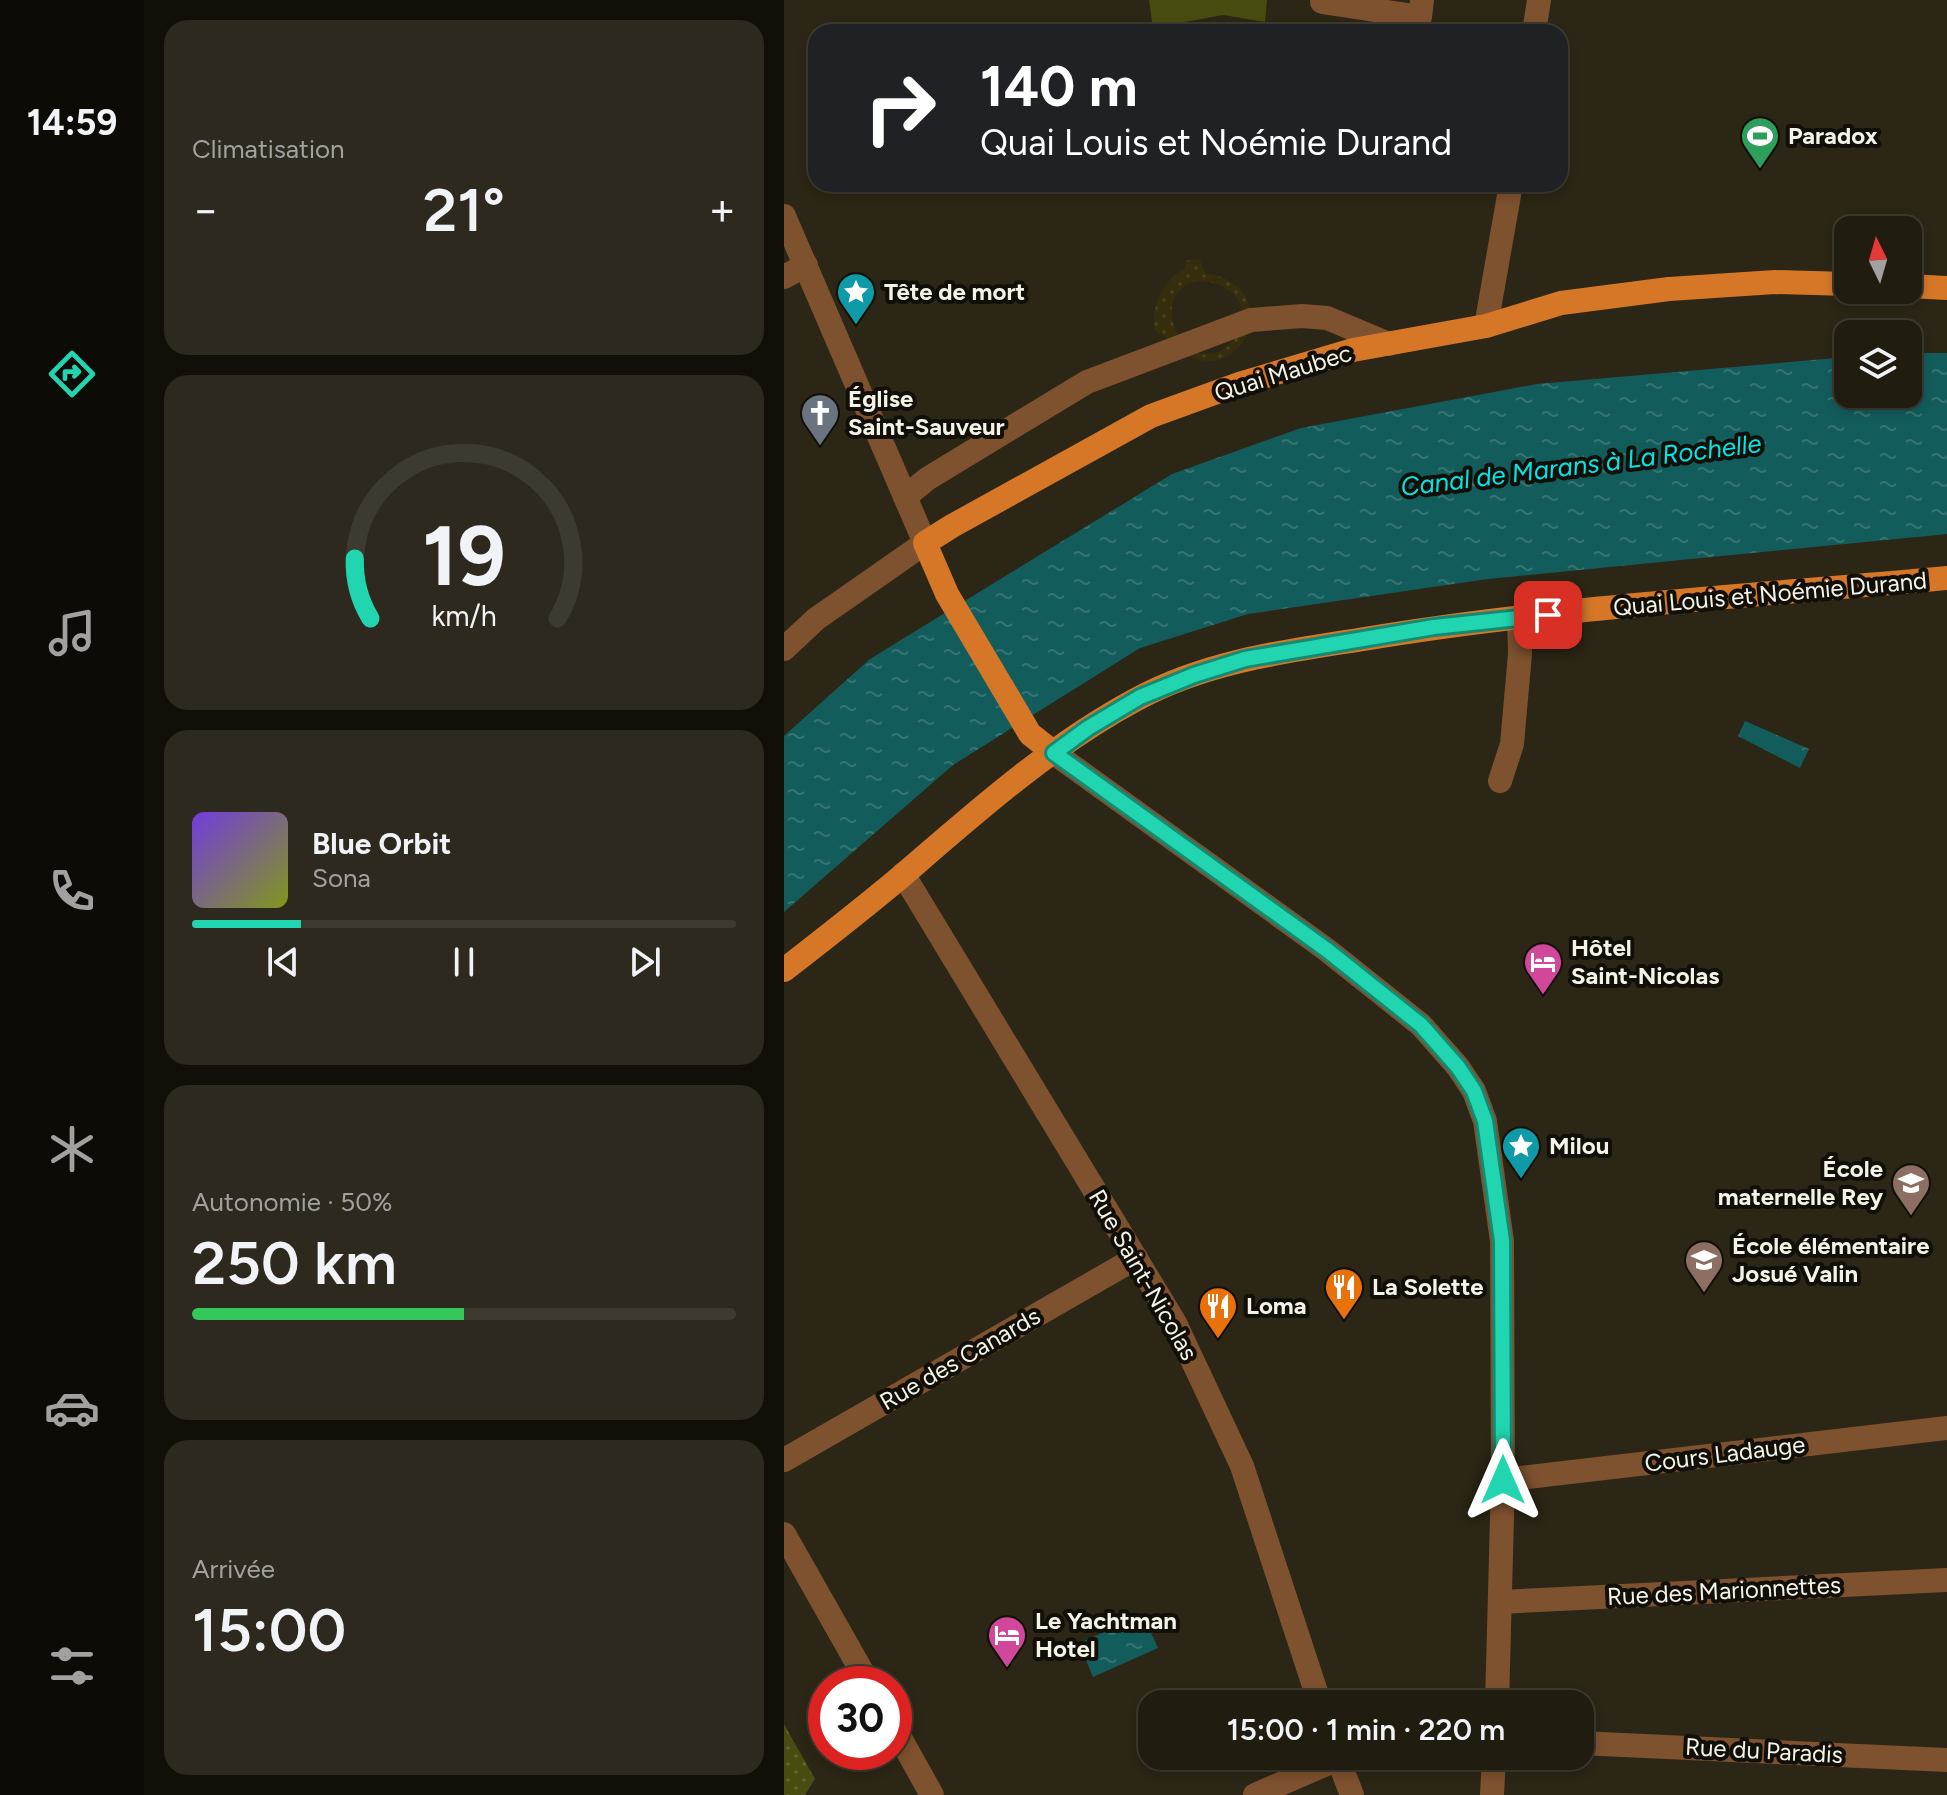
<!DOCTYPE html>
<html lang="fr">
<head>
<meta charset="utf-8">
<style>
	:root { --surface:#201c10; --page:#2d291e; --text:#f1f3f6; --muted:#a2a19f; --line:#3d3a30; --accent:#20d5b0 }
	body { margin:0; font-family:Figtree,sans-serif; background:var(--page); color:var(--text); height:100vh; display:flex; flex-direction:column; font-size:30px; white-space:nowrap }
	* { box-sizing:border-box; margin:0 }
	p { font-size:26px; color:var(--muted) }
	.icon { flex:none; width:44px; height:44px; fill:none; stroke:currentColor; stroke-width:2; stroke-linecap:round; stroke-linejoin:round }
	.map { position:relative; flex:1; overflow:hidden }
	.side { display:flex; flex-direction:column; gap:20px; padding:20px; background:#120f09; width:640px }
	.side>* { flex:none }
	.top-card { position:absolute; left:24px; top:24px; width:760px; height:168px; border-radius:24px; box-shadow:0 4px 12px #0003,0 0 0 2px var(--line); background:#202124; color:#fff; overflow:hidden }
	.needle { width:52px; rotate:355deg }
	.fabs { position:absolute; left:1050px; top:216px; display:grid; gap:16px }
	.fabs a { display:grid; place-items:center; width:88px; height:88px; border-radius:16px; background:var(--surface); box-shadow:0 4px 12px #0003,0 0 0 2px var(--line); font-size:40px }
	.speed { position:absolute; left:24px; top:1666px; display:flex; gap:16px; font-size:40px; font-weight:700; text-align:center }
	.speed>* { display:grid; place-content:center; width:104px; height:104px; border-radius:50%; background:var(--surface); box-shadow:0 4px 12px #0003,0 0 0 2px var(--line); line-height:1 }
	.speed .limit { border:12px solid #d22; background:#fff; color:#111 }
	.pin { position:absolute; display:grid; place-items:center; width:68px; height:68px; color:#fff; margin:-34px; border-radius:16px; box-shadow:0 4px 12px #0006 }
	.me { position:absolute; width:88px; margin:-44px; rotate:0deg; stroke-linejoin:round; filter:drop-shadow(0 0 6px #0008) }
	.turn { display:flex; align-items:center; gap:28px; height:168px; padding:0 40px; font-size:36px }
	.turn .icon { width:104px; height:104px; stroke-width:2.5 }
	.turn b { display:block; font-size:56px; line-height:68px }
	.big { font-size:60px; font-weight:600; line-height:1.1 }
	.side .tile { flex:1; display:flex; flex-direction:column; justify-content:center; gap:12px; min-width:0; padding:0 28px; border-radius:24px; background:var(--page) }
	.side .dial { align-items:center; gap:0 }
	.dial svg { height:208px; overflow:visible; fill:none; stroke:var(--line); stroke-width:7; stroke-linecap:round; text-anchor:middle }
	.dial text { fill:var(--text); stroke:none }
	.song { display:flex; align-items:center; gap:24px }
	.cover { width:96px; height:96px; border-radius:12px; background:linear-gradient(135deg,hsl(260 70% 55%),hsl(70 70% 35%)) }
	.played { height:8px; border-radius:4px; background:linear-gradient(90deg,var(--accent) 20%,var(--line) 20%) }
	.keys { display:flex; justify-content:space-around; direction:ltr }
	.heat { display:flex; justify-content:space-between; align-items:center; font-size:44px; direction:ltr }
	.charge { height:12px; border-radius:6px; background:linear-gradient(90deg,#34c759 50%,var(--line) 0) }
	.trip { position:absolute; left:354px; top:1690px; width:456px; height:80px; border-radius:24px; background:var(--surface); box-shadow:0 4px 12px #0003,0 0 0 2px var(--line); font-weight:600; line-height:80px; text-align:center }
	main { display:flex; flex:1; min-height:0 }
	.menu { display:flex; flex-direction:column; width:144px; justify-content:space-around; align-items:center; background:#0d0b06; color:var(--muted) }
	.menu .icon { width:56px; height:56px }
	.menu .active { color:var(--accent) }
	.menu b { font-size:36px; color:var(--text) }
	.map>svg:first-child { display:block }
	.sand { fill:url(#sand-dots); fill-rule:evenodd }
	.park { fill:#484c10 }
	.garden { fill:url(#garden-dots) }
	.water { fill:url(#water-ripples) }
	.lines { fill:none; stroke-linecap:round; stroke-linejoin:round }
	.minor { stroke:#7e512f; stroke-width:24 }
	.major { stroke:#d57727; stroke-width:24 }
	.route-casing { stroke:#158a72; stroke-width:20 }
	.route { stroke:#20d5b0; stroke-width:14 }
	.labels { text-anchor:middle; stroke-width:8; stroke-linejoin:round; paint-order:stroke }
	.poi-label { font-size:24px; font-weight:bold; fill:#f5f2e7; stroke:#110f08; text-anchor:start }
	.street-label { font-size:24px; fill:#f5f2e7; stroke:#110f08 }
	.water-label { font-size:26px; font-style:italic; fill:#04e6e6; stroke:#110f08 }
</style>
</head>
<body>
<main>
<nav class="menu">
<b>14:59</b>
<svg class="icon active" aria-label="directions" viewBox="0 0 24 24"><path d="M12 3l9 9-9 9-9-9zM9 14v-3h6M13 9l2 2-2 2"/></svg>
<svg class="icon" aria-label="music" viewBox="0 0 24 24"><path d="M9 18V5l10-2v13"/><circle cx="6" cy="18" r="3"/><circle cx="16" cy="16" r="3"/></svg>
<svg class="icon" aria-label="phone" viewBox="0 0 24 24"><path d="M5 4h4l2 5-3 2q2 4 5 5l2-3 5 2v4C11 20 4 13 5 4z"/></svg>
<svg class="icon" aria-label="climate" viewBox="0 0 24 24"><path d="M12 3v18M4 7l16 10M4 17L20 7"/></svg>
<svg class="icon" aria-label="car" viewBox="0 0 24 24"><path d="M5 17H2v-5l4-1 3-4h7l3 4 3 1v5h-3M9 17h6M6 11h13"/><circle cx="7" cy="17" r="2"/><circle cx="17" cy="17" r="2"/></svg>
<svg class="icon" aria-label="filters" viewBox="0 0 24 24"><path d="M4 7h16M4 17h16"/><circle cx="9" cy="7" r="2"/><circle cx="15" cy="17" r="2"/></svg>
</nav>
<section class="side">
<div class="tile"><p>Climatisation</p>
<div class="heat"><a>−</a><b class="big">21°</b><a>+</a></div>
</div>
<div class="tile dial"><svg viewBox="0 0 100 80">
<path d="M14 69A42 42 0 1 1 86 69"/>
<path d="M14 69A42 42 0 0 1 8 46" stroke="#20d5b0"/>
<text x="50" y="56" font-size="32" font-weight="700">19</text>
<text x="50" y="72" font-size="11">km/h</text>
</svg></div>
<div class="tile">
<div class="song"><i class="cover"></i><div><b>Blue Orbit</b><p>Sona</p></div></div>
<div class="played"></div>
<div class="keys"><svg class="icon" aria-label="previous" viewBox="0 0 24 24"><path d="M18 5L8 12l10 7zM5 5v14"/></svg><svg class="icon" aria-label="pause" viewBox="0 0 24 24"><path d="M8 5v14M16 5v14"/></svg><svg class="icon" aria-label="next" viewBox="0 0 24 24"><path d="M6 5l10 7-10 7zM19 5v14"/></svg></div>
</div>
<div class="tile"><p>Autonomie · 50%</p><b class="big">250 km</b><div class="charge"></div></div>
<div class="tile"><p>Arrivée</p><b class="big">15:00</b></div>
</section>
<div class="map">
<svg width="1163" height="1795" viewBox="0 0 1163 1795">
	<defs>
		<pattern id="sand-dots" width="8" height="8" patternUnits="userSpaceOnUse" patternTransform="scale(2)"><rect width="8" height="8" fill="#352d0c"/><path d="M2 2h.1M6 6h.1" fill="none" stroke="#494224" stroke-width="1.8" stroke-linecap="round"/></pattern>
		<pattern id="garden-dots" width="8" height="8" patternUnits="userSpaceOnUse" patternTransform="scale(2)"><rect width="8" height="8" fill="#484c10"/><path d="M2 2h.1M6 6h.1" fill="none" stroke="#636633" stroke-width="1.8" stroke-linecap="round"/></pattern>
		<pattern id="water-ripples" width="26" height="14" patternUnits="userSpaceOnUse" patternTransform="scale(2)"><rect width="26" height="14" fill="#135c5c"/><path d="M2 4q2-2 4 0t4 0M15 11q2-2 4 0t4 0" fill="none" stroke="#367473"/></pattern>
	</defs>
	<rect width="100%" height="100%" fill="#2b2615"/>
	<path class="sand" d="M412,259l4,1 5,13c91,14 29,135 -35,68 -4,-5 -10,-6 -15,-11 -5,-25 9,-50 30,-62v-7zM415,281c17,1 35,7 41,23 4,11 1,28 -6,36 -44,50 -95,-48 -35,-59z"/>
	<path class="park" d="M365,0h118l-2,22 -42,-7 -70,13z"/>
	<path class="garden" d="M0,1724l31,55 -10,16h-21z"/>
	<g class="water">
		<path d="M1124,353h39v181l-459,45 -240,35 -108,34 -187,117 -169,147v-176l86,-77 302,-185 129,-46 236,-44 311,-27v37h60z"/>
		<path d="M961,721l64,28 -9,19 -62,-32z"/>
		<path d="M359,1615l15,33 -65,29 -14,-34z"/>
	</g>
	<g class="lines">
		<g class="minor">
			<path d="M538,0v2l98,15 2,-17"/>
			<path d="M750,32l5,-32"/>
			<path d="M0,216l141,327 -109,76 -32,30"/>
			<path d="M0,277l22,-12"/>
			<path d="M702,326l25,-142"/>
			<path d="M121,497l22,-18 160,-97 164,-62 51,-4 25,2 62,26"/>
			<path d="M270,753l273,197 94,75 37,42 16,24 11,30 17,120 1,239 -6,224"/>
			<path d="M716,781l12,-37 8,-90 -1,-36"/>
			<path d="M119,874l272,449 67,143 78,238"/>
			<path d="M0,1460l352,-202"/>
			<path d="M719,1480l444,-52"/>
			<path d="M0,1534l85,150"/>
			<path d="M716,1602l447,-22"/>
			<path d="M110,1727l38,68"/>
			<path d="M796,1743l367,17"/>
			<path d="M553,1756l15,39"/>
			<path d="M471,1795l83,-36"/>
			<path d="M708,1795l2,-39"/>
		</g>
		<g class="major">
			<path d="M1124,286l39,2"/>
			<path d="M270,753l-24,-19 -83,-140 -22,-51 27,-17 199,-110 88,-32 114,-34 133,-24 75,-23 108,-14 106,-7 73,2"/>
			<path d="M0,970c40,-31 80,-62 119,-95 74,-64 148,-130 234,-176 70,-38 150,-48 227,-60 192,-32 389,-43 583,-61"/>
		</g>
	</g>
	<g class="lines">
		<defs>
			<path id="route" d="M719,1480l-1,-239 -17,-120 -11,-30 -16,-24 -37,-42 -94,-75 -273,-197 34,-25 52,-31 54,-22 51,-16 189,-32 114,-12"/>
		</defs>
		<use href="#route" class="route-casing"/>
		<use href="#route" class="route"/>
	</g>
	<defs>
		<symbol id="stadium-pin" viewBox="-11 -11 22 30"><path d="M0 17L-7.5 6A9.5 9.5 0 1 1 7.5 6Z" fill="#2e9e5b" stroke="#110f08"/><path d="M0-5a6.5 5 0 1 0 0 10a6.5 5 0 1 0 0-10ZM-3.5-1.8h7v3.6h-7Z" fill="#fff"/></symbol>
		<symbol id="sight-pin" viewBox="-11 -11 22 30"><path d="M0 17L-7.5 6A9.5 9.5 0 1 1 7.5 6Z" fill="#0f9aa8" stroke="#110f08"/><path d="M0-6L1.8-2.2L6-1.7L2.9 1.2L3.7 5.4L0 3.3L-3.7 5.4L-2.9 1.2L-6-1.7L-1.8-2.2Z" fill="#fff"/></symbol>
		<symbol id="church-pin" viewBox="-11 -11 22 30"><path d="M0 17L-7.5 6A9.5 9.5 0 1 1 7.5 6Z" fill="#6b7280" stroke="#110f08"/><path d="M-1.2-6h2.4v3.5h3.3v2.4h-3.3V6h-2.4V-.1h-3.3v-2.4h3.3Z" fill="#fff"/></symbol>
		<symbol id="hotel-pin" viewBox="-11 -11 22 30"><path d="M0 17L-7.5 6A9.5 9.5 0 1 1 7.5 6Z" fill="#d1479c" stroke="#110f08"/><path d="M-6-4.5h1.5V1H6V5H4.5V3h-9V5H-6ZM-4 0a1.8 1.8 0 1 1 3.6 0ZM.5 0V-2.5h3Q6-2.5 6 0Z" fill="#fff"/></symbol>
		<symbol id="school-pin" viewBox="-11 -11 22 30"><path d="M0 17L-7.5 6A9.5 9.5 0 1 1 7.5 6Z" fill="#8d6e63" stroke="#110f08"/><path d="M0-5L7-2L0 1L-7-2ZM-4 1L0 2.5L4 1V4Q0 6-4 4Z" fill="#fff"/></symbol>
		<symbol id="restaurant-pin" viewBox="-11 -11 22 30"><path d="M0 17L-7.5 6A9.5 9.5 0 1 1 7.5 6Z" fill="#e8710a" stroke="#110f08"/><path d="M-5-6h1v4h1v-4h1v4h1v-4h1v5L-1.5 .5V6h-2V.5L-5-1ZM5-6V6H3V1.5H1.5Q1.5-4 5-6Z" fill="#fff"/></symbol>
	</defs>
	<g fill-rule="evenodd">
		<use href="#stadium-pin" x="954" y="114" width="44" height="60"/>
		<use href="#sight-pin" x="50" y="270" width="44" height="60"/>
		<use href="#church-pin" x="14" y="391" width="44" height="60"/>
		<use href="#hotel-pin" x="737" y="940" width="44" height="60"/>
		<use href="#sight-pin" x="715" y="1124" width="44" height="60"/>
		<use href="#school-pin" x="1105" y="1161" width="44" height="60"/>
		<use href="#school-pin" x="898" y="1238" width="44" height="60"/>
		<use href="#restaurant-pin" x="538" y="1265" width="44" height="60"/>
		<use href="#restaurant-pin" x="412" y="1284" width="44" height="60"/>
		<use href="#hotel-pin" x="201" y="1613" width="44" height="60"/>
	</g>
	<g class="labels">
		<g class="poi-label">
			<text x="1004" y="144">Paradox</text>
			<text x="100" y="300">Tête de mort</text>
			<text x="64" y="407">Église<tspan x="64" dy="28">Saint-Sauveur</tspan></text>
			<text x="787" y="956">Hôtel<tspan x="787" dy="28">Saint-Nicolas</tspan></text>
			<text x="765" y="1154">Milou</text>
			<text x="1099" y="1177" text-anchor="end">École<tspan x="1099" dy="28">maternelle Rey</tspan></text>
			<text x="948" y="1254">École élémentaire<tspan x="948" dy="28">Josué Valin</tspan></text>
			<text x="588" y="1295">La Solette</text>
			<text x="462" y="1314">Loma</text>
			<text x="251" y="1629">Le Yachtman<tspan x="251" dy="28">Hotel</tspan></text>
		</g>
		<g class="street-label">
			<text transform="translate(499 373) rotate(-17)" y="8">Quai Maubec</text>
			<text transform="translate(986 594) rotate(-5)" y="8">Quai Louis et Noémie Durand</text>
			<text transform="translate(359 1275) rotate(60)" y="8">Rue Saint-Nicolas</text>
			<text transform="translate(176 1359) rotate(-30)" y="8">Rue des Canards</text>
			<text transform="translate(941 1454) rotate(-7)" y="8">Cours Ladauge</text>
			<text transform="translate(940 1591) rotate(-3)" y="8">Rue des Marionnettes</text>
			<text transform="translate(980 1751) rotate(3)" y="8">Rue du Paradis</text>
		</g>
		<g class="water-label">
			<text transform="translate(797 465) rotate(-7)" y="9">Canal de Marans à La Rochelle</text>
		</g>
	</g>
</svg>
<div class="fabs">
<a><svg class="needle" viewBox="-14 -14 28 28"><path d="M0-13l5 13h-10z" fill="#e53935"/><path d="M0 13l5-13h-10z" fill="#a2a19f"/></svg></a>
<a><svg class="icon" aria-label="layers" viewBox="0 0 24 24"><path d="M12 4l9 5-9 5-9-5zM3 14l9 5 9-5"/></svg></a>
</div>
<div class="speed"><div class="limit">30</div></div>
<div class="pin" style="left:764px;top:615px;background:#d93025"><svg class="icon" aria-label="arrive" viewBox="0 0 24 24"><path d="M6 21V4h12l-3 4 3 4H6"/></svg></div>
<svg class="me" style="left:719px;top:1480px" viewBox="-20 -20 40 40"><path d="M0-17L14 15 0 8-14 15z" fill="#20d5b0" stroke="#fff" stroke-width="4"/></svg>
<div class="trip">15:00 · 1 min · 220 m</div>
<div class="top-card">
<div class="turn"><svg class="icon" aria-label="right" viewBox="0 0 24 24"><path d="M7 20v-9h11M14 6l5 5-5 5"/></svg><div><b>140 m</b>Quai Louis et Noémie Durand</div></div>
</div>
</div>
</main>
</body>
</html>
